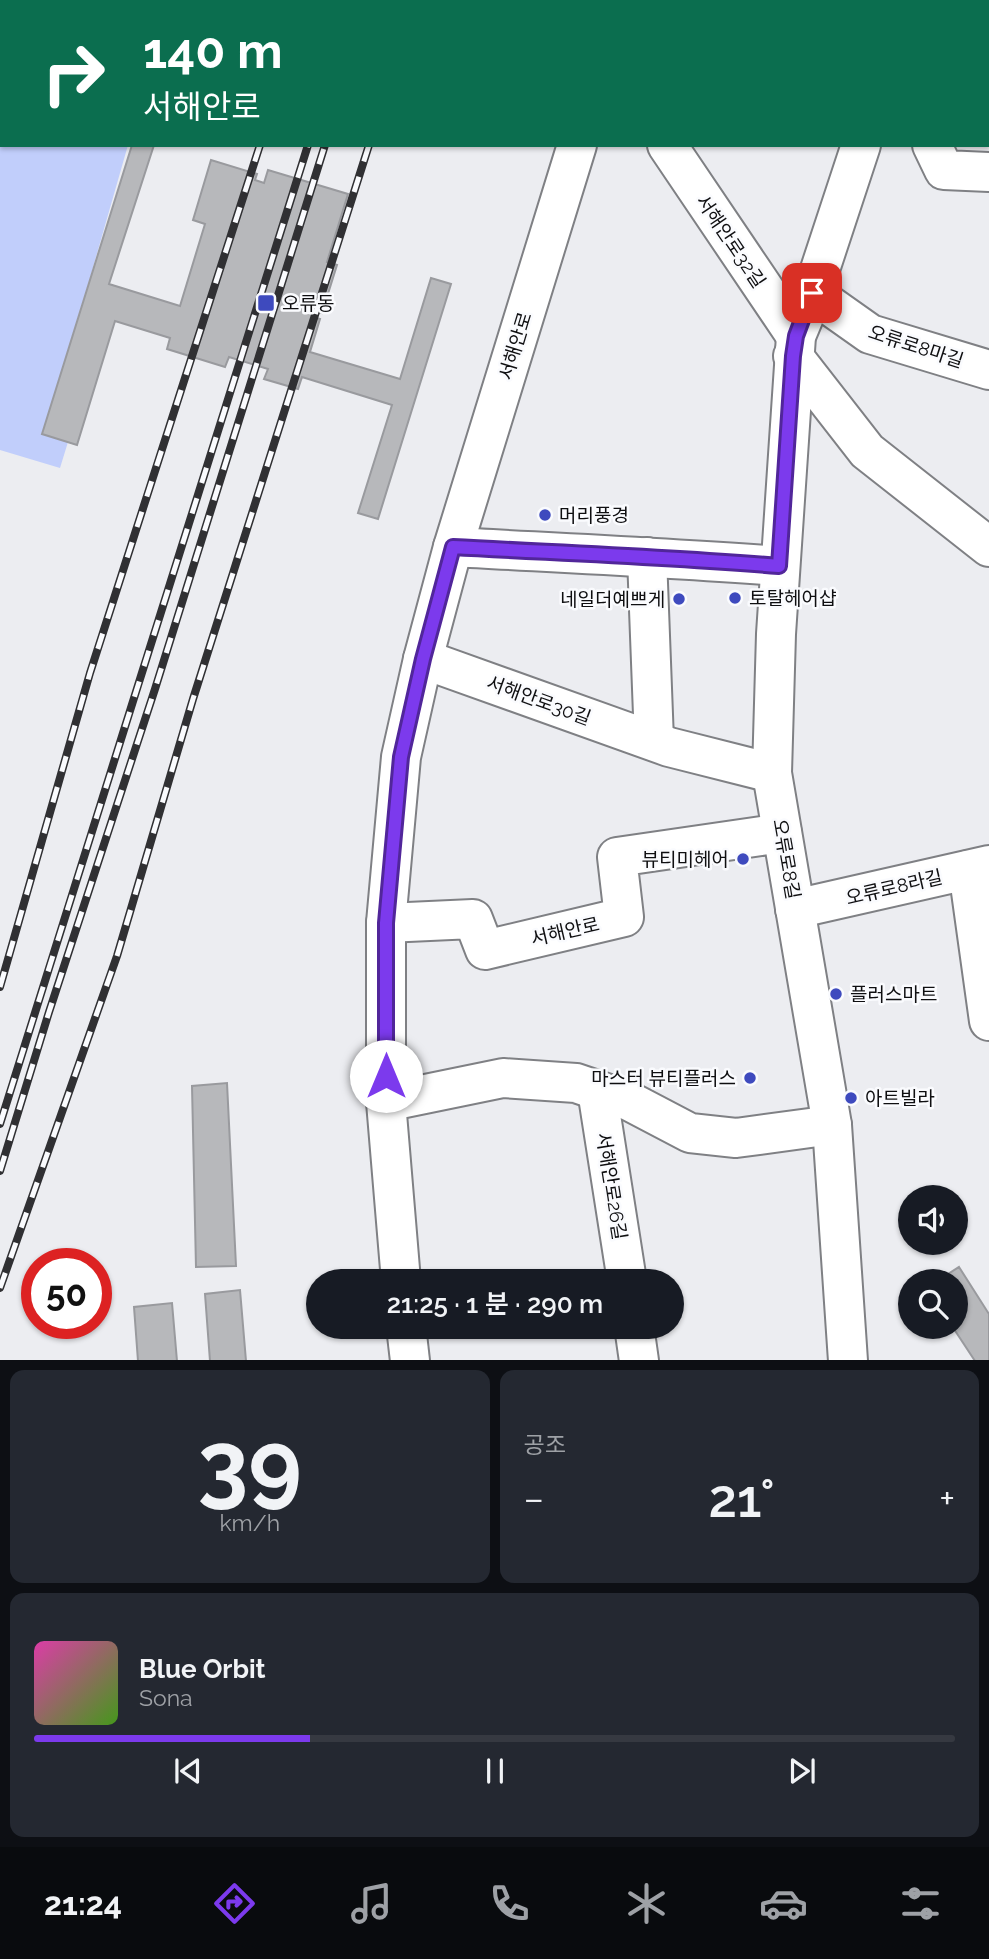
<!DOCTYPE html>
<html lang="ko">
<head>
<meta charset="utf-8">
<style>
	:root { --surface:#171b24; --page:#242831; --text:#f1f3f6; --muted:#9ea1a6; --line:#363941; --accent:#7c3aed }
	body { margin:0; font-family:Raleway,"Noto Sans KR",sans-serif; background:var(--page); color:var(--text); height:100vh; display:flex; flex-direction:column; font-size:26px; white-space:nowrap }
	* { box-sizing:border-box; margin:0 }
	p { font-size:23px; color:var(--muted) }
	.icon { flex:none; width:38px; height:38px; fill:none; stroke:currentColor; stroke-width:2; stroke-linecap:round; stroke-linejoin:round }
	.map { position:relative; height:1360px; overflow:hidden }
	.sheet { display:flex; flex-direction:column; gap:10px; padding:10px; background:#0d0f14; flex:1 }
	.sheet>* { flex:none }
	.hud { position:absolute; left:0px; top:0px; width:990px; height:147px; box-shadow:0 2px 5px #0004; background:#0b6e4f; color:#fff; overflow:hidden }
	.controls { position:absolute; left:898px; top:1185px; display:grid; gap:14px }
	.controls a { display:grid; place-items:center; width:70px; height:70px; border-radius:50%; background:var(--surface); box-shadow:0 2px 5px #0004; font-size:35px }
	.speed { position:absolute; left:21px; top:1248px; display:flex; gap:14px; font-size:35px; font-weight:700; text-align:center }
	.speed>* { display:grid; place-content:center; width:91px; height:91px; border-radius:50%; background:var(--surface); box-shadow:0 2px 5px #0004; line-height:1 }
	.speed .limit { border:10px solid #d22; background:#fff; color:#111 }
	.pin { position:absolute; display:grid; place-items:center; width:60px; height:60px; color:#fff; margin:-30px; border-radius:14px; box-shadow:0 4px 10px #0006 }
	.me { position:absolute; width:77px; margin:-38px; rotate:0deg; stroke-linejoin:round; filter:drop-shadow(0 0 5px #0008) }
	.turn { display:flex; align-items:center; gap:24px; height:147px; padding:0 28px; font-size:32px }
	.turn .icon { width:91px; height:91px; stroke-width:2.5 }
	.turn b { display:block; font-size:49px; line-height:60px }
	.big { font-size:52px; font-weight:600; line-height:1.1 }
	.sheet .card { flex:1; display:flex; flex-direction:column; justify-content:center; gap:10px; min-width:0; padding:0 24px; border-radius:14px; background:var(--page) }
	.sheet .dial { align-items:center; gap:0 }
	.dial b { font-size:91px; line-height:1 }
	.song { display:flex; align-items:center; gap:21px }
	.cover { width:84px; height:84px; border-radius:10px; background:linear-gradient(135deg,hsl(320 70% 55%),hsl(100 70% 35%)) }
	.played { height:7px; border-radius:4px; background:linear-gradient(90deg,var(--accent) 30%,var(--line) 30%) }
	.keys { display:flex; justify-content:space-around; direction:ltr }
	.heat { display:flex; justify-content:space-between; align-items:center; font-size:38px; direction:ltr }
	.sheet .tiles { flex:1; display:grid; gap:10px; grid-template-columns:1fr 1fr }
	.card:last-child { grid-column:span 2 }
	.trip { position:absolute; left:306px; top:1269px; width:378px; height:70px; border-radius:35px; background:var(--surface); box-shadow:0 2px 5px #0004; font-weight:600; line-height:70px; text-align:center }
	.dock { display:flex; height:112px; justify-content:space-around; align-items:center; background:#090b0e; color:var(--muted) }
	.dock .icon { width:49px; height:49px }
	.dock .selected { color:var(--accent) }
	.dock b { font-size:32px; color:var(--text) }
	.map>svg:first-child { display:block }
	.green { fill:#c1cefb }
	.building { fill:#b7b8bb; stroke:#999a9e; stroke-width:2 }
	.lines { fill:none; stroke-linecap:round; stroke-linejoin:round }
	.minor-casing { stroke:#7f8084; stroke-width:42 }
	.major-casing { stroke:#7f8084; stroke-width:42 }
	.minor { stroke:#fff; stroke-width:38 }
	.major { stroke:#fff; stroke-width:38 }
	.rail-casing { stroke:#303033; stroke-width:8 }
	.rail { stroke:#fafbfe; stroke-width:5; stroke-dasharray:16; stroke-linecap:butt }
	.route-casing { stroke:#51269a; stroke-width:18 }
	.route { stroke:#7c3aed; stroke-width:12 }
	.poi-dot { fill:#3e4abe; stroke:#fafbfe; stroke-width:2.5 }
	.labels { text-anchor:middle; stroke-width:5; stroke-linejoin:round; paint-order:stroke }
	.street-label { font-size:19px; fill:#0f0f11; stroke:#fafbfe }
	.poi-label { font-size:19px; fill:#0f0f11; stroke:#fafbfe; text-anchor:start }
</style>
</head>
<body>
<div class="map">
<svg width="989" height="1361" viewBox="0 0 989 1361">
	<rect width="100%" height="100%" fill="#ecedf1"/>
	<g class="green">
		<path d="M0,0h169l-1,2h-166v143h126l-38,133 -48,155 26,9 -8,26 -60,-18z"/>
		<rect x="172" y="0" width="327" height="2"/>
	</g>
	<g class="building">
		<path d="M132,145h22l-45,139 71,22 25,-82 -12,-4 18,-60 46,14 -2,6 9,3 4,-13 80,24 -21,68 10,3 -15,48 -4,-1 -2,6 4,1 -10,33 90,27 31,-101 20,6 -73,235 -20,-6 34,-108 -90,-28 -4,12 -34,-10 4,-10 -39,-12 -4,10 -58,-18 3,-11 -55,-17 -38,124 -35,-11z"/>
		<path d="M227,1083l9,183 -40,1 -4,-181z"/>
		<path d="M959,1267l30,47v47h-14l-23,-35h4v-45h-19z"/>
		<path d="M240,1290l6,71h-36l-5,-67z"/>
		<path d="M172,1303l5,58h-39l-4,-54z"/>
	</g>
	<g class="lines">
		<defs>
			<g id="minor">
				<path d="M917,2l3,-2"/>
				<path d="M667,145l129,191"/>
				<path d="M932,145l12,25 45,2"/>
				<path d="M812,293l58,41 119,36"/>
				<path d="M793,356l74,95 122,96"/>
				<path d="M453,547c109,6 218,11 326,19"/>
				<path d="M647,557l7,184"/>
				<path d="M423,659l246,88 103,26"/>
				<path d="M968,870l21,151"/>
				<path d="M795,909l194,-44"/>
				<path d="M386,923l87,-4 12,31 139,-33 -7,-60 165,-24"/>
				<path d="M597,1090l30,191"/>
				<path d="M386,1102l117,-24 73,5 53,18 61,32 46,5 96,-13"/>
				<path d="M634,1326l5,35"/>
				<path d="M848,1361l-16,-236 -60,-352 4,-139 20,-298 10,-24 55,-167"/>
			</g>
			<g id="major">
				<path d="M618,2v-2"/>
				<path d="M401,1281l-15,-179v-179l15,-166 22,-98 30,-112 124,-402"/>
				<path d="M406,1326l4,35"/>
			</g>
		</defs>
		<use href="#minor" class="minor-casing"/>
		<use href="#major" class="major-casing"/>
		<use href="#minor" class="minor"/>
		<use href="#major" class="major"/>
		<defs>
			<g id="rail">
				<path d="M306,2l1,-2"/>
				<path d="M353,2l1,-2"/>
				<path d="M370,2v-2"/>
				<path d="M414,2l1,-2"/>
				<path d="M0,987l90,-314 170,-528"/>
				<path d="M0,1124l308,-979"/>
				<path d="M0,1171l49,-159 106,-323 170,-544"/>
				<path d="M0,1288l117,-332 76,-257 176,-554"/>
			</g>
		</defs>
		<use href="#rail" class="rail-casing"/>
		<use href="#rail" class="rail"/>
	</g>
	<g class="lines">
		<defs>
			<path id="route" d="M386,1076v-153l15,-166 22,-98 30,-112c109,6 218,10 326,19l14,-210 3,-20 16,-43"/>
		</defs>
		<use href="#route" class="route-casing"/>
		<use href="#route" class="route"/>
	</g>
	<g class="poi-dot">
		<rect x="257" y="294" width="18" height="18" rx="3.5"/>
		<circle cx="545" cy="515" r="7"/>
		<circle cx="735" cy="598" r="7"/>
		<circle cx="679" cy="599" r="7"/>
		<circle cx="743" cy="859" r="7"/>
		<circle cx="836" cy="994" r="7"/>
		<circle cx="750" cy="1078" r="7"/>
		<circle cx="851" cy="1098" r="7"/>
	</g>
	<g class="labels">
		<g class="street-label">
			<text transform="translate(731 241) rotate(56)" y="7">서해안로32길</text>
			<text transform="translate(515 346) rotate(-73)" y="7">서해안로</text>
			<text transform="translate(916 346) rotate(18)" y="7">오류로8마길</text>
			<text transform="translate(539 700) rotate(20)" y="7">서해안로30길</text>
			<text transform="translate(787 859) rotate(80)" y="7">오류로8길</text>
			<text transform="translate(894 887) rotate(-13)" y="7">오류로8라길</text>
			<text transform="translate(565 931) rotate(-13)" y="7">서해안로</text>
			<text transform="translate(612 1186) rotate(81)" y="7">서해안로26길</text>
		</g>
		<g class="poi-label">
			<text x="282" y="310">오류동</text>
			<text x="559" y="522">머리풍경</text>
			<text x="749" y="605">토탈헤어샵</text>
			<text x="665" y="606" text-anchor="end">네일더예쁘게</text>
			<text x="729" y="866" text-anchor="end">뷰티미헤어</text>
			<text x="850" y="1001">플러스마트</text>
			<text x="736" y="1085" text-anchor="end">마스터 뷰티플러스</text>
			<text x="865" y="1105">아트빌라</text>
		</g>
	</g>
</svg>
<div class="controls">
<a><svg class="icon" aria-label="sound" viewBox="0 0 24 24"><path d="M4 9h4l5-4v14l-5-4H4zM17 9q2 3 0 6"/></svg></a>
<a><svg class="icon" aria-label="search" viewBox="0 0 24 24"><circle cx="10" cy="10" r="6"/><path d="M15 15l6 6"/></svg></a>
</div>
<div class="speed"><div class="limit">50</div></div>
<div class="pin" style="left:812px;top:293px;background:#d93025"><svg class="icon" aria-label="arrive" viewBox="0 0 24 24"><path d="M6 21V4h12l-3 4 3 4H6"/></svg></div>
<svg class="me" style="left:386px;top:1076px" viewBox="-20 -20 40 40"><circle r="19" fill="#fff"/><path d="M0-13L10 11 0 6-10 11z" fill="#7c3aed"/></svg>
<div class="trip">21:25 · 1 분 · 290 m</div>
<div class="hud">
<div class="turn"><svg class="icon" aria-label="right" viewBox="0 0 24 24"><path d="M7 20v-9h11M14 6l5 5-5 5"/></svg><div><b>140 m</b>서해안로</div></div>
</div>
</div>
<section class="sheet">
<div class="tiles">
<div class="card dial"><b>39</b><p>km/h</p></div>
<div class="card"><p>공조</p>
<div class="heat"><a>−</a><b class="big">21°</b><a>+</a></div>
</div>
<div class="card">
<div class="song"><i class="cover"></i><div><b>Blue Orbit</b><p>Sona</p></div></div>
<div class="played"></div>
<div class="keys"><svg class="icon" aria-label="previous" viewBox="0 0 24 24"><path d="M18 5L8 12l10 7zM5 5v14"/></svg><svg class="icon" aria-label="pause" viewBox="0 0 24 24"><path d="M8 5v14M16 5v14"/></svg><svg class="icon" aria-label="next" viewBox="0 0 24 24"><path d="M6 5l10 7-10 7zM19 5v14"/></svg></div>
</div>
</div>
</section>
<nav class="dock">
<b>21:24</b>
<svg class="icon selected" aria-label="directions" viewBox="0 0 24 24"><path d="M12 3l9 9-9 9-9-9zM9 14v-3h6M13 9l2 2-2 2"/></svg>
<svg class="icon" aria-label="music" viewBox="0 0 24 24"><path d="M9 18V5l10-2v13"/><circle cx="6" cy="18" r="3"/><circle cx="16" cy="16" r="3"/></svg>
<svg class="icon" aria-label="phone" viewBox="0 0 24 24"><path d="M5 4h4l2 5-3 2q2 4 5 5l2-3 5 2v4C11 20 4 13 5 4z"/></svg>
<svg class="icon" aria-label="climate" viewBox="0 0 24 24"><path d="M12 3v18M4 7l16 10M4 17L20 7"/></svg>
<svg class="icon" aria-label="car" viewBox="0 0 24 24"><path d="M5 17H2v-5l4-1 3-4h7l3 4 3 1v5h-3M9 17h6M6 11h13"/><circle cx="7" cy="17" r="2"/><circle cx="17" cy="17" r="2"/></svg>
<svg class="icon" aria-label="filters" viewBox="0 0 24 24"><path d="M4 7h16M4 17h16"/><circle cx="9" cy="7" r="2"/><circle cx="15" cy="17" r="2"/></svg>
</nav>
</body>
</html>
